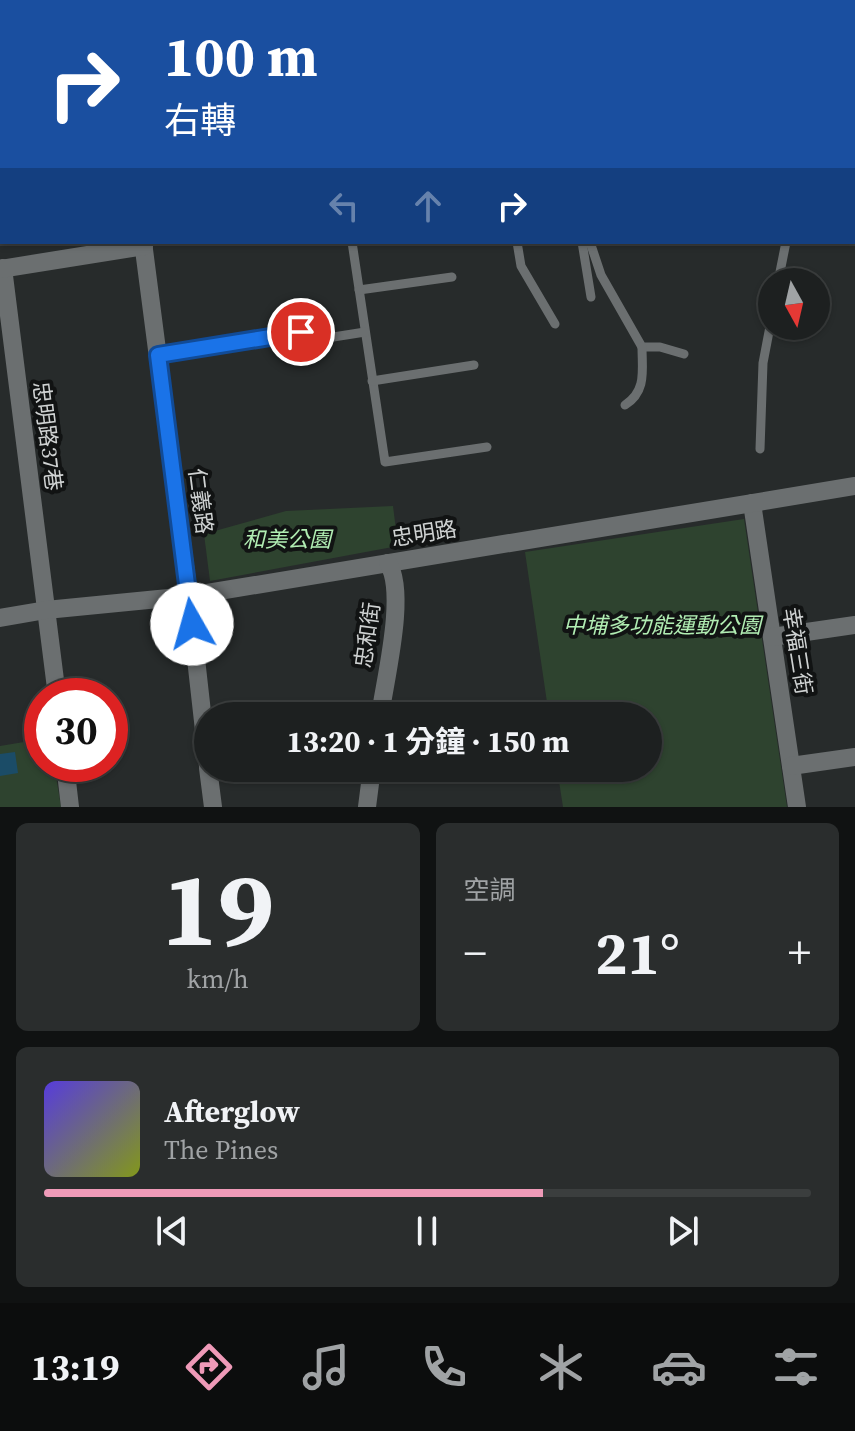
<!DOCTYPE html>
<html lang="zh-TW">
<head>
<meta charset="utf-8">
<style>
	:root { --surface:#1d2020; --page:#2a2d2d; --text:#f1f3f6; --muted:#a0a3a5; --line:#3b3e3e; --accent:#ef9ab8 }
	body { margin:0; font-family:"Source Serif 4","Noto Sans TC",serif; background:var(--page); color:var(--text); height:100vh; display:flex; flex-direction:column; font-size:30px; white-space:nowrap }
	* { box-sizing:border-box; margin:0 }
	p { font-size:26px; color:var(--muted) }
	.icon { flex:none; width:44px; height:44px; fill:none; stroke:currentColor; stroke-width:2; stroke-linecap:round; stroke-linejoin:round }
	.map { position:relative; height:807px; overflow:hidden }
	.details { display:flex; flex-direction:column; gap:16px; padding:16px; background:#101212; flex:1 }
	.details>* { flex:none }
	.guide { position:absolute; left:0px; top:0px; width:856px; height:244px; box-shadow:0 2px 6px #0004,0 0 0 2px var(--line); background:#1a4fa0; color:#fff; overflow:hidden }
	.needle { width:52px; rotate:172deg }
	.tools { position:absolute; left:758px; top:268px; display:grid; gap:16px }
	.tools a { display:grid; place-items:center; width:72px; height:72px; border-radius:50%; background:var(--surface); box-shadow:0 2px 6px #0004,0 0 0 2px var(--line); font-size:40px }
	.speed { position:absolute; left:24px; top:678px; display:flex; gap:16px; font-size:40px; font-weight:700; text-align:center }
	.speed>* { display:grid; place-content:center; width:104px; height:104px; border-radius:50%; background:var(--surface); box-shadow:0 2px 6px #0004,0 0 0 2px var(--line); line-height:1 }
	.speed .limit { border:12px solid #d22; background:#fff; color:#111 }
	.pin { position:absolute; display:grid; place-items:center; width:68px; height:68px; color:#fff; margin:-34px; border:4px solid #fff; border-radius:50%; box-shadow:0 2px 8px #0007 }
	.me { position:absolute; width:88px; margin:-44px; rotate:353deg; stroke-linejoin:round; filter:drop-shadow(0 0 6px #0008) }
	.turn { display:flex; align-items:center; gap:28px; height:168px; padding:0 32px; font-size:36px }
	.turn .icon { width:104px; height:104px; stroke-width:2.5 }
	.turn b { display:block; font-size:56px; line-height:68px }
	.lanes { display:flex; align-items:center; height:76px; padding:0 32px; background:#0003; justify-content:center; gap:40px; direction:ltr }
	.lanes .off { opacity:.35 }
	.big { font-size:60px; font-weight:700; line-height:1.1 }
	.details .card { flex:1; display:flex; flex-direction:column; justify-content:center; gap:12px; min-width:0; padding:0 28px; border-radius:12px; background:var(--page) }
	.details .dial { align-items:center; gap:0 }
	.dial b { font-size:104px; line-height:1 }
	.song { display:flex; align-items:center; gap:24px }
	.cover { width:96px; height:96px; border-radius:12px; background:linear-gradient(135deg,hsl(250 70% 55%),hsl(70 70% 35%)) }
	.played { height:8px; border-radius:4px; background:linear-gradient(90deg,var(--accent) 65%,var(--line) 65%) }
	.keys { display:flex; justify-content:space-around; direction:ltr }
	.heat { display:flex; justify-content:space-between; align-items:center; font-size:44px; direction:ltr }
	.details .tiles { flex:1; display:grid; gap:16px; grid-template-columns:1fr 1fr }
	.card:last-child { grid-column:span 2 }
	.trip { position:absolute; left:194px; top:702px; width:468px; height:80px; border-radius:40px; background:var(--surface); box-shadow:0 2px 6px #0004,0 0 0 2px var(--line); font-weight:700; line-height:80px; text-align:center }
	.tabs { display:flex; height:128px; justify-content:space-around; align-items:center; background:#0c0d0d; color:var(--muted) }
	.tabs .icon { width:56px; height:56px }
	.tabs .active { color:var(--accent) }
	.tabs b { font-size:36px; color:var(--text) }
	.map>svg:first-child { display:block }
	.green { fill:#2e432f }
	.building { fill:#1b4c67 }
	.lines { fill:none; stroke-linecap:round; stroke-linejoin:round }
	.service { stroke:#6b6f70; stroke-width:9 }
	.minor { stroke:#6b6f70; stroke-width:18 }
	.primary { stroke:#2e8d7e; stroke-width:22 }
	.route-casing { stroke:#114b97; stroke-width:20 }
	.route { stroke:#1a73e8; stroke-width:14 }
	.labels { text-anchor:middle; stroke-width:8; stroke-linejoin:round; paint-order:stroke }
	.street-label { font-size:22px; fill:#cfd2d2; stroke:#111313 }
	.park-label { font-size:22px; font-style:italic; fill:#b1edb3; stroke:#111313 }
</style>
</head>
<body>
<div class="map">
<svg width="855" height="807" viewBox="0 0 855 807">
	<rect width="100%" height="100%" fill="#272b2b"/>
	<g class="green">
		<path d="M393,506l5,40 -188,35 -6,-47 82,-23z"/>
		<path d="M744,519l43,288h-224l-6,-39h91v-52h-99l-24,-164z"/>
		<path d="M42,739v25h12l7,43h-61v-61z"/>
	</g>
	<path class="building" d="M15,752l3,21 -18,3v-22z"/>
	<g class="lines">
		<g class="service">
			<path d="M352,242l33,220 102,-15"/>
			<path d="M517,242l4,24 34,58"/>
			<path d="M582,242l9,55"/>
			<path d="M590,242l11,33 41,72h18l24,7"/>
			<path d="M778,282l8,-40"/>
			<path d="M359,290l93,-13"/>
			<path d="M327,338l38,-6"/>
			<path d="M372,381l102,-16"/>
			<path d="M625,405c22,-14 17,-35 17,-58"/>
			<path d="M760,449l3,-86 9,-47"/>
		</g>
		<g class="minor">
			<path d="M116,0v2"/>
			<path d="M832,0l2,2"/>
			<path d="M676,2l1,-2"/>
			<path d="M854,32l1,1"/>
			<path d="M854,73l1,-1"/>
			<path d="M854,229h1"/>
			<path d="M143,242l46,354 19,170"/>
			<path d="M3,268l54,428"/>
			<path d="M0,269l144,-23"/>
			<path d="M158,355l143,-23"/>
			<path d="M752,503l45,304"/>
			<path d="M0,618l46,-8 143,-14 666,-110"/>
			<path d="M772,637l83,-12"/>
			<path d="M380,716c5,-37 27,-123 8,-153"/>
			<path d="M65,764l5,43"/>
			<path d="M791,766l64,-9"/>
			<path d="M208,768l5,39"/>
			<path d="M367,807l5,-39"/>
		</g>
		<g class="primary">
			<path d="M433,2l8,-2"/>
			<path d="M0,113h2"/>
		</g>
	</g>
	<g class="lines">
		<defs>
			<path id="route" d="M192,624l-34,-269 143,-23"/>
		</defs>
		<use href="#route" class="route-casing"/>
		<use href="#route" class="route"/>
	</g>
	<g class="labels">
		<g class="street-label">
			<text transform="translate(48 436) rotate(83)" y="8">忠明路37巷</text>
			<text transform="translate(201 501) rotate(83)" y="8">仁義路</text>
			<text transform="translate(424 533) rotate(-9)" y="8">忠明路</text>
			<text transform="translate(367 635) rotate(-82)" y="8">忠和街</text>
			<text transform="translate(798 651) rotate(81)" y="8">幸福三街</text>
		</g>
		<g class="park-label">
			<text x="287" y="547">和美公園</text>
			<text x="662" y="633">中埔多功能運動公園</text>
		</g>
	</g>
</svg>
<div class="tools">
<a><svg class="needle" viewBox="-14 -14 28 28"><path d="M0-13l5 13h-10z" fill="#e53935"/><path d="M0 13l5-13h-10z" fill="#a0a3a5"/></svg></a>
</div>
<div class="speed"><div class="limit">30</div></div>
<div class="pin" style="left:301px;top:332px;background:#d93025"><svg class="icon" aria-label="arrive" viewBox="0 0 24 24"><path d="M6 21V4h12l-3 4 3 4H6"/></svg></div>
<svg class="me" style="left:192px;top:624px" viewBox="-20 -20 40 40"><circle r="19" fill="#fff"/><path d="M0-13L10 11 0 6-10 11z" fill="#1a73e8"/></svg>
<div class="trip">13:20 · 1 分鐘 · 150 m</div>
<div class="guide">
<div class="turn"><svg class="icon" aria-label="right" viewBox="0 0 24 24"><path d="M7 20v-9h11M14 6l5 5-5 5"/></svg><div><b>100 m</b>右轉</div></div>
<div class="lanes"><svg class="icon off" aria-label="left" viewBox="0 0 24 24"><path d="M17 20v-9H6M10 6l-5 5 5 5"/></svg><svg class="icon off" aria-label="ahead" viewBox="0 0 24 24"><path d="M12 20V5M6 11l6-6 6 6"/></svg><svg class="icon" aria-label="right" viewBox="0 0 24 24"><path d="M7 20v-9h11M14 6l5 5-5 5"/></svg></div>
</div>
</div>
<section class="details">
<div class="tiles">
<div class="card dial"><b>19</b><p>km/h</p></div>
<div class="card"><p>空調</p>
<div class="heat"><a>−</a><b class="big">21°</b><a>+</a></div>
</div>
<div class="card">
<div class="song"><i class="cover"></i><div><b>Afterglow</b><p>The Pines</p></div></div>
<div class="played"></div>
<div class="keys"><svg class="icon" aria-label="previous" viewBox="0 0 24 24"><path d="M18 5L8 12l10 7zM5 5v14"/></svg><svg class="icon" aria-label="pause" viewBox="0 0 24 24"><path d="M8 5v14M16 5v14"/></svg><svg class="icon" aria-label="next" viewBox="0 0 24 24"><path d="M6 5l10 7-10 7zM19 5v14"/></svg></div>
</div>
</div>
</section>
<nav class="tabs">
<b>13:19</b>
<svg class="icon active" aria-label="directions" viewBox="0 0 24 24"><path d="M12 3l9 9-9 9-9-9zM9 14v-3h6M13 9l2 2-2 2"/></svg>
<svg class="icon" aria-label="music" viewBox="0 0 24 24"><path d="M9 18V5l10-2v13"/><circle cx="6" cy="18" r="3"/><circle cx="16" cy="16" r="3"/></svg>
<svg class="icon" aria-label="phone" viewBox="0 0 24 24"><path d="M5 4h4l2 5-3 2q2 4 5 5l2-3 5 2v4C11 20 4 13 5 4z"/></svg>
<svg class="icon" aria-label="climate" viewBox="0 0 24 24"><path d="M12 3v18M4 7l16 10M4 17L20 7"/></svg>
<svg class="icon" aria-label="car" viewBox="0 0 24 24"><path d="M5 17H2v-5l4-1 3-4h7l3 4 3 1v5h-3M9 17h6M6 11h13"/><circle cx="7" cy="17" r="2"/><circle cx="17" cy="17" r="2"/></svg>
<svg class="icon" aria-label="filters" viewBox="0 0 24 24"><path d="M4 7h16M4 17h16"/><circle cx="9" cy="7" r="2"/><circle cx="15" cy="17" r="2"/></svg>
</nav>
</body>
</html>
